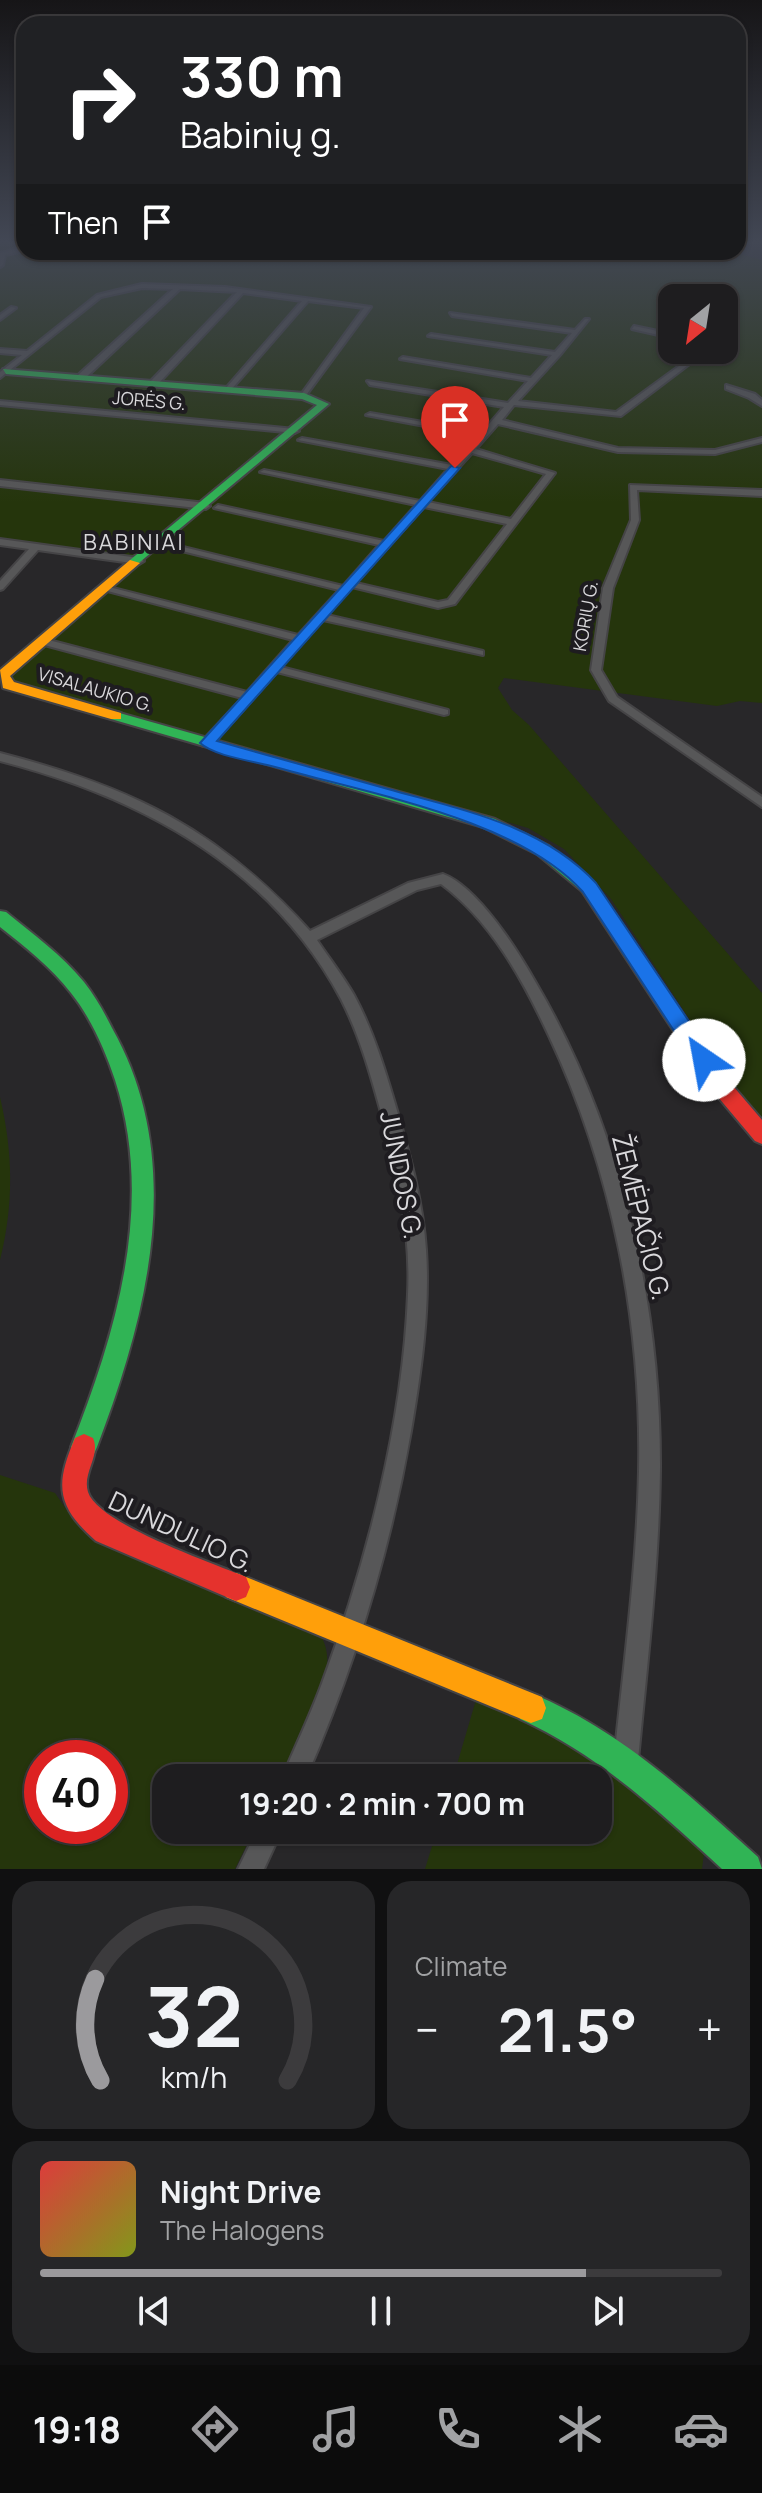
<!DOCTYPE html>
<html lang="en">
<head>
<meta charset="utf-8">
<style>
	:root { --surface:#1e1d1f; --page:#262628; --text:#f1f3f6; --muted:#a1a2a4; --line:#3c3b3d; --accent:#9b9a9d }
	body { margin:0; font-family:Manrope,sans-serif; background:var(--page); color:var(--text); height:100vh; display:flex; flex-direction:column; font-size:30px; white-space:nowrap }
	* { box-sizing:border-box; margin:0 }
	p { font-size:26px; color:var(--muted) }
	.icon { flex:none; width:44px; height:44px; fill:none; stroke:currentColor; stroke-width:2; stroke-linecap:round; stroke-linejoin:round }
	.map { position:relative; height:1869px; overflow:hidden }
	.panel { display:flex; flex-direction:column; gap:12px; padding:12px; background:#101011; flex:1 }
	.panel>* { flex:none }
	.top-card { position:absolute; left:16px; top:16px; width:730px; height:244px; border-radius:24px; box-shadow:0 2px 6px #0004,0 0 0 2px var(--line); background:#202124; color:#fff; overflow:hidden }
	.needle { width:52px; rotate:210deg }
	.fabs { position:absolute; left:658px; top:284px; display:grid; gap:16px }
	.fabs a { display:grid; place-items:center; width:80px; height:80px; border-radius:16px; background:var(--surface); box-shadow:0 2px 6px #0004,0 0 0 2px var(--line); font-size:40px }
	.speed { position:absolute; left:24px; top:1740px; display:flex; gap:16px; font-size:40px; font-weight:700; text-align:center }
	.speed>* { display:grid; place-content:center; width:104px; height:104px; border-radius:50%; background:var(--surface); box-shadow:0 2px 6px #0004,0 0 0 2px var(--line); line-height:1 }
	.speed .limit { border:12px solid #d22; background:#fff; color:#111 }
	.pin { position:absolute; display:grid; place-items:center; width:68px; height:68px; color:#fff; margin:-82px -34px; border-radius:50% 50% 50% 0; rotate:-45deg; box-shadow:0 0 8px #0007 }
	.pin .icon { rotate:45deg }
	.me { position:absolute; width:88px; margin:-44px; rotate:327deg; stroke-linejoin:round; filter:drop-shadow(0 0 6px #0008) }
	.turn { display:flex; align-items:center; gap:28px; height:168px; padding:0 32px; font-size:36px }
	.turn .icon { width:104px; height:104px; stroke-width:2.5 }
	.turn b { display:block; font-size:56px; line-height:68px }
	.then { display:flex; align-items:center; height:76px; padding:0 32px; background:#0003; gap:16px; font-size:30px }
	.big { font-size:60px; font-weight:700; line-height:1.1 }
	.panel .tile { flex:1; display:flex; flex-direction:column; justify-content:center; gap:12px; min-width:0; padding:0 28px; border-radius:24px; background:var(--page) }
	.panel .dial { align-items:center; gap:0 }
	.dial svg { height:208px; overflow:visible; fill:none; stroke:var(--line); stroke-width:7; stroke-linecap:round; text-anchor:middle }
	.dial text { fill:var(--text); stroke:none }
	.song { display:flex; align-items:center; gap:24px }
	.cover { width:96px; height:96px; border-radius:12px; background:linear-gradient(135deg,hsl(0 70% 55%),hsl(70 70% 35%)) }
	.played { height:8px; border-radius:4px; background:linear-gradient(90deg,var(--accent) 80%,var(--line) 80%) }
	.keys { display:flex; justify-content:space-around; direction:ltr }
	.heat { display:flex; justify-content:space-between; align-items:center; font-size:44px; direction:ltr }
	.panel .tiles { flex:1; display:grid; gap:12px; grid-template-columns:1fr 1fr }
	.tile:last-child { grid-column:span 2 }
	.trip { position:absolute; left:152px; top:1764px; width:460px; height:80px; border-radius:24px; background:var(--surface); box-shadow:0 2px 6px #0004,0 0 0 2px var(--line); font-weight:700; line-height:80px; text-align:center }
	.menu { display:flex; height:128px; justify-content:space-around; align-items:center; background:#0c0c0c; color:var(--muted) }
	.menu .icon { width:56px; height:56px }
	.menu .selected { color:var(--accent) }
	.menu b { font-size:36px; color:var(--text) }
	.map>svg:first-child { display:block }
	.green { fill:#25350c; fill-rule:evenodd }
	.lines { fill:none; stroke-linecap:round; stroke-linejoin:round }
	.street-casing { stroke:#454446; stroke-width:4 }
	.fast-casing { stroke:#454446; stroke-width:4 }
	.slow-casing { stroke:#454446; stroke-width:4 }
	.jam-casing { stroke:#454446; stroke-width:4 }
	.street { fill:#575758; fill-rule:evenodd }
	.fast { fill:#30b455; fill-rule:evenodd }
	.slow { fill:#ff9f0a; fill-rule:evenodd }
	.jam { fill:#e5322d; fill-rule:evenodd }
	.route { fill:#1a73e8; stroke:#114b97; stroke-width:2 }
	.labels { text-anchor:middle; stroke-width:8; stroke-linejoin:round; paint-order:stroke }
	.far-street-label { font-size:18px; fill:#d9d8db; stroke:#1e1c20 }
	.far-quarter-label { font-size:22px; letter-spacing:2px; fill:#d9d8db; stroke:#1e1c20 }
	.near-street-label { font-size:26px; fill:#d9d8db; stroke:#1e1c20 }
</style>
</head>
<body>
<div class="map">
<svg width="762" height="1869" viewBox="0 0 762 1869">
	<rect width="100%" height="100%" fill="#282729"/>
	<g class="green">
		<path d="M0,241h24v11h708l30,8v443l-22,-2 -23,5 -213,-28 -6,10 14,22 17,15 233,268v127l-40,-51 -111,-170 -47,-50 -36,-21 -516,-146 -3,-9 135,-112 -144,-22zM672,298h52v52h-52z"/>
		<path d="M0,1097c13,56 14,106 0,163z"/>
		<path d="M0,1475l55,18 18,26 244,112c32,36 -19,109 -38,147h-113v52h88l-19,39h-235zM42,1758h68v68h-68z"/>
		<path d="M478,1693l36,16 113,67 77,77 -2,16h-277l12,-39h161v-52h-145z"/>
	</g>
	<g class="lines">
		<defs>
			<g id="street">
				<path d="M24,247v4l-19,4 -2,10 -3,2v-14z"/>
				<path d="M142,284l83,3 146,20 -67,91 -4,-2 64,-88 -56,-7 -79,91h-3v-4l76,-87 -59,-8 -87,93h-6v-4l87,-90 -57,-3 -97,91h-6v-4l96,-87 -31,-1 -41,9 -101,81v-6l22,-17 -22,-2v-4l27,2 70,-56z"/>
				<path d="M11,307l5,1 -16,12v-5z"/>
				<path d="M450,313l125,17 10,-11h4l-29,36 -42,46 98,11 85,-62h7l-87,66 -107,-11 -12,15 116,28 97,2 47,-12v4l-47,12 -97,-2 -120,-28 -22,25 79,24 -100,131 -17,4 -86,-21 -25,28 156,36v4l-160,-35 -42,47 167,43v4l-4,1 -167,-43 -66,74h-8v-6l39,-42 -205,-55 -1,-2 5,-3 206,54 46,-52 -193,-51 5,-3 193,49 41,-45 -169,-42 5,-3 168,41 36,-41 -165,-37 4,-3 166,36 32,-36 -156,-33 4,-2 156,31 28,-32 -150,-29 4,-2 150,27 26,-29 -112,-21 4,-2 112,19 22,-25 -134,-22 -3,-4 141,22 20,-22 -128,-22 3,-2 128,21 21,-23 -124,-19 3,-2 124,18 17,-19 -120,-17zM472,453l74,21 -35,45 -83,-17zM424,507l83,17 -59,76 -10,2 -82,-19z"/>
				<path d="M634,326l38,8v4l-40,-9z"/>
				<path d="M726,385l29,9 7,6v6l-13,-8 -23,-9z"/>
				<path d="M0,401l295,28 4,2 -4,2 -295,-28z"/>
				<path d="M0,480l206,23 4,3 -4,3 -206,-23z"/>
				<path d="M630,485l132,5v6l-125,-6 2,30 -26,68 -12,82 16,27 145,100v10l-153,-106 -18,-31 12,-82 28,-68z"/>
				<path d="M0,539l139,19 5,3 -5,3 -101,-14 -35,39 -3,1v-9l29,-32 -29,-4z"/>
				<path d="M0,753c132,34 218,76 310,178l98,-48 35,-9c35,13 75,77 93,109 85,145 125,320 124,487 -1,97 -13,194 -22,290l-3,9 -9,3 -9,-3 -3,-9c10,-96 23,-193 25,-289 3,-149 -27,-301 -90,-435 -26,-56 -58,-115 -108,-152l-24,6 -100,50c12,18 26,36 37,55 20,37 32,78 44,119 13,45 25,90 28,136 4,61 -5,122 -15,181 -21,120 -56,235 -105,347h-24c13,-31 27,-60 39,-92 45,-121 82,-262 87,-392 3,-61 -10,-120 -26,-178 -11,-40 -22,-80 -41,-117 -71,-133 -201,-202 -341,-238z"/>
				<path d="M257,1830h25l-18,39h-26z"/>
			</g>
			<g id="fast">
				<path d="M3,369l301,24 25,11 -195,163 -6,-4 2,-3 187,-155 -15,-6 -296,-25z"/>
				<path d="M116,712l379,107 54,27 48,41 -3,4h-12l-45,-37 -54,-27 -372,-108v-6z"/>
				<path d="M0,911l6,1c27,22 56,43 78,70 11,14 20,30 28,46 75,133 36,285 -15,419l-4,9 -9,4 -9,-4 -4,-9c46,-117 84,-243 44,-367 -10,-30 -24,-62 -44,-87 -20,-26 -46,-46 -71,-66z"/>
				<path d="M531,1693c89,37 156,100 227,164l4,12h-40c-63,-58 -123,-114 -202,-150l-4,-11 4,-11z"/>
			</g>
			<g id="slow">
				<path d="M130,560l10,3 -130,113 4,6 107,31v6h-10l-108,-31 -3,-18z"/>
				<path d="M236,1573l306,124 4,11 -4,11 -11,4 -305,-126 -4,-10 4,-10z"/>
			</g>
			<g id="jam">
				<path d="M588,881l6,2 133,196 35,41v24l-7,-3 -42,-50 -131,-200 -3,-4z"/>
				<path d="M84,1434l9,4c8,18 -11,35 -5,54 10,32 125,71 158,85l4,10 -4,10 -10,4 -140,-60c-40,-35 -41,-56 -21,-103z"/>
			</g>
		</defs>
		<use href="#street" class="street-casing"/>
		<use href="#fast" class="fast-casing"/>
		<use href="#slow" class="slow-casing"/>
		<use href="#jam" class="jam-casing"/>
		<use href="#street" class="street"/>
		<use href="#fast" class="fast"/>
		<use href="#slow" class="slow"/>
		<use href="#jam" class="jam"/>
	</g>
	<linearGradient id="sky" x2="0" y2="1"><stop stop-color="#161517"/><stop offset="0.48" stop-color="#424754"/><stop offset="1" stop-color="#424754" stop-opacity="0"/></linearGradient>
	<rect width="762" height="503" fill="url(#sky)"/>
	<path class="route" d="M451,466l9,2 -243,273c57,16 114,32 171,48 74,21 154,36 208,94l115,171 3,6 -3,6h-14l-114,-174c-65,-73 -214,-98 -308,-125 -21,-6 -59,-10 -75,-24z"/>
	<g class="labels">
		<g class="far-street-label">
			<text transform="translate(149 401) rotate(5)" y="6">JORĖS G.</text>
			<text transform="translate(586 616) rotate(-80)" y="6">KORIŲ G.</text>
			<text transform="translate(95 690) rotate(16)" y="6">VISALAUKIO G.</text>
		</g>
		<g class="far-quarter-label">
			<text x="134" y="550">BABINIAI</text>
		</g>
		<g class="near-street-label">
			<text transform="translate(401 1175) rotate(79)" y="9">JUNDOS G.</text>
			<text transform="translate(641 1217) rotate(76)" y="9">ŽEMĖPAČIO G.</text>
			<text transform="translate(181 1532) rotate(25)" y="9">DUNDULIO G.</text>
		</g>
	</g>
</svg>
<div class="fabs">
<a><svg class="needle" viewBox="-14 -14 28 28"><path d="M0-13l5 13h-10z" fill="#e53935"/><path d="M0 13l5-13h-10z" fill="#a1a2a4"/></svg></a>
</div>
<div class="speed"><div class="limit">40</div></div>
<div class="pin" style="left:455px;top:468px;background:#d93025"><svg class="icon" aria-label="arrive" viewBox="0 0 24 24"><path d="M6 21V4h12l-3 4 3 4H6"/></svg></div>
<svg class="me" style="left:704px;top:1060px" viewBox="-20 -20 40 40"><circle r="19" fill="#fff"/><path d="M0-13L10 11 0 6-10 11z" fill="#1a73e8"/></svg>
<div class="trip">19:20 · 2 min · 700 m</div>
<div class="top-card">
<div class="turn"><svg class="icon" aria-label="right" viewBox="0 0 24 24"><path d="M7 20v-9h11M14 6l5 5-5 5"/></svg><div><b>330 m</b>Babinių g.</div></div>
<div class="then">Then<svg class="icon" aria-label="arrive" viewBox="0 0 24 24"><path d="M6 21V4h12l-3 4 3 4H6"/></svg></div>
</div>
</div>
<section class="panel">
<div class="tiles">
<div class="tile dial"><svg viewBox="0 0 100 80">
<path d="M14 69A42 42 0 1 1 86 69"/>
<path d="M14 69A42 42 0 0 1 12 30" stroke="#9b9a9d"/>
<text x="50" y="56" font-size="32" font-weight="700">32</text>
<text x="50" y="72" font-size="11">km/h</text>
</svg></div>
<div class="tile"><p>Climate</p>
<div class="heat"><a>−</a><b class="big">21.5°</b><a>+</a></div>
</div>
<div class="tile">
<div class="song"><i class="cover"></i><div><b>Night Drive</b><p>The Halogens</p></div></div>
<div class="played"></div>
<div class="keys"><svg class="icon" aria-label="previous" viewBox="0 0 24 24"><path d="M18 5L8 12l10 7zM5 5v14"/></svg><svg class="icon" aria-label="pause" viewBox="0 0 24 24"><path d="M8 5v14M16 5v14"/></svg><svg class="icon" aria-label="next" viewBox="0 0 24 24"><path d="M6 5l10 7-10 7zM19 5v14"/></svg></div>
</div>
</div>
</section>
<nav class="menu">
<b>19:18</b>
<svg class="icon selected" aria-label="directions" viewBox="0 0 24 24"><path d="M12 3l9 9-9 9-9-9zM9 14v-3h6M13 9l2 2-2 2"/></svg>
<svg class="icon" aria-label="music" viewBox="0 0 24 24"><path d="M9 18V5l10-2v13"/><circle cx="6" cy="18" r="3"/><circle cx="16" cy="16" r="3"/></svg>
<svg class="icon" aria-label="phone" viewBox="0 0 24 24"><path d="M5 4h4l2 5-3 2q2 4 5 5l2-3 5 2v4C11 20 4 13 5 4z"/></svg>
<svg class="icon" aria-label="climate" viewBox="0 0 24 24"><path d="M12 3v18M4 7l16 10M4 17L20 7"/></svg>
<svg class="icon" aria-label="car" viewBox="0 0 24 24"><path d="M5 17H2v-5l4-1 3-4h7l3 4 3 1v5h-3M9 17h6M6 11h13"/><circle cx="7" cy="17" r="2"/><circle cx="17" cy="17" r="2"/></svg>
</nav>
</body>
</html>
